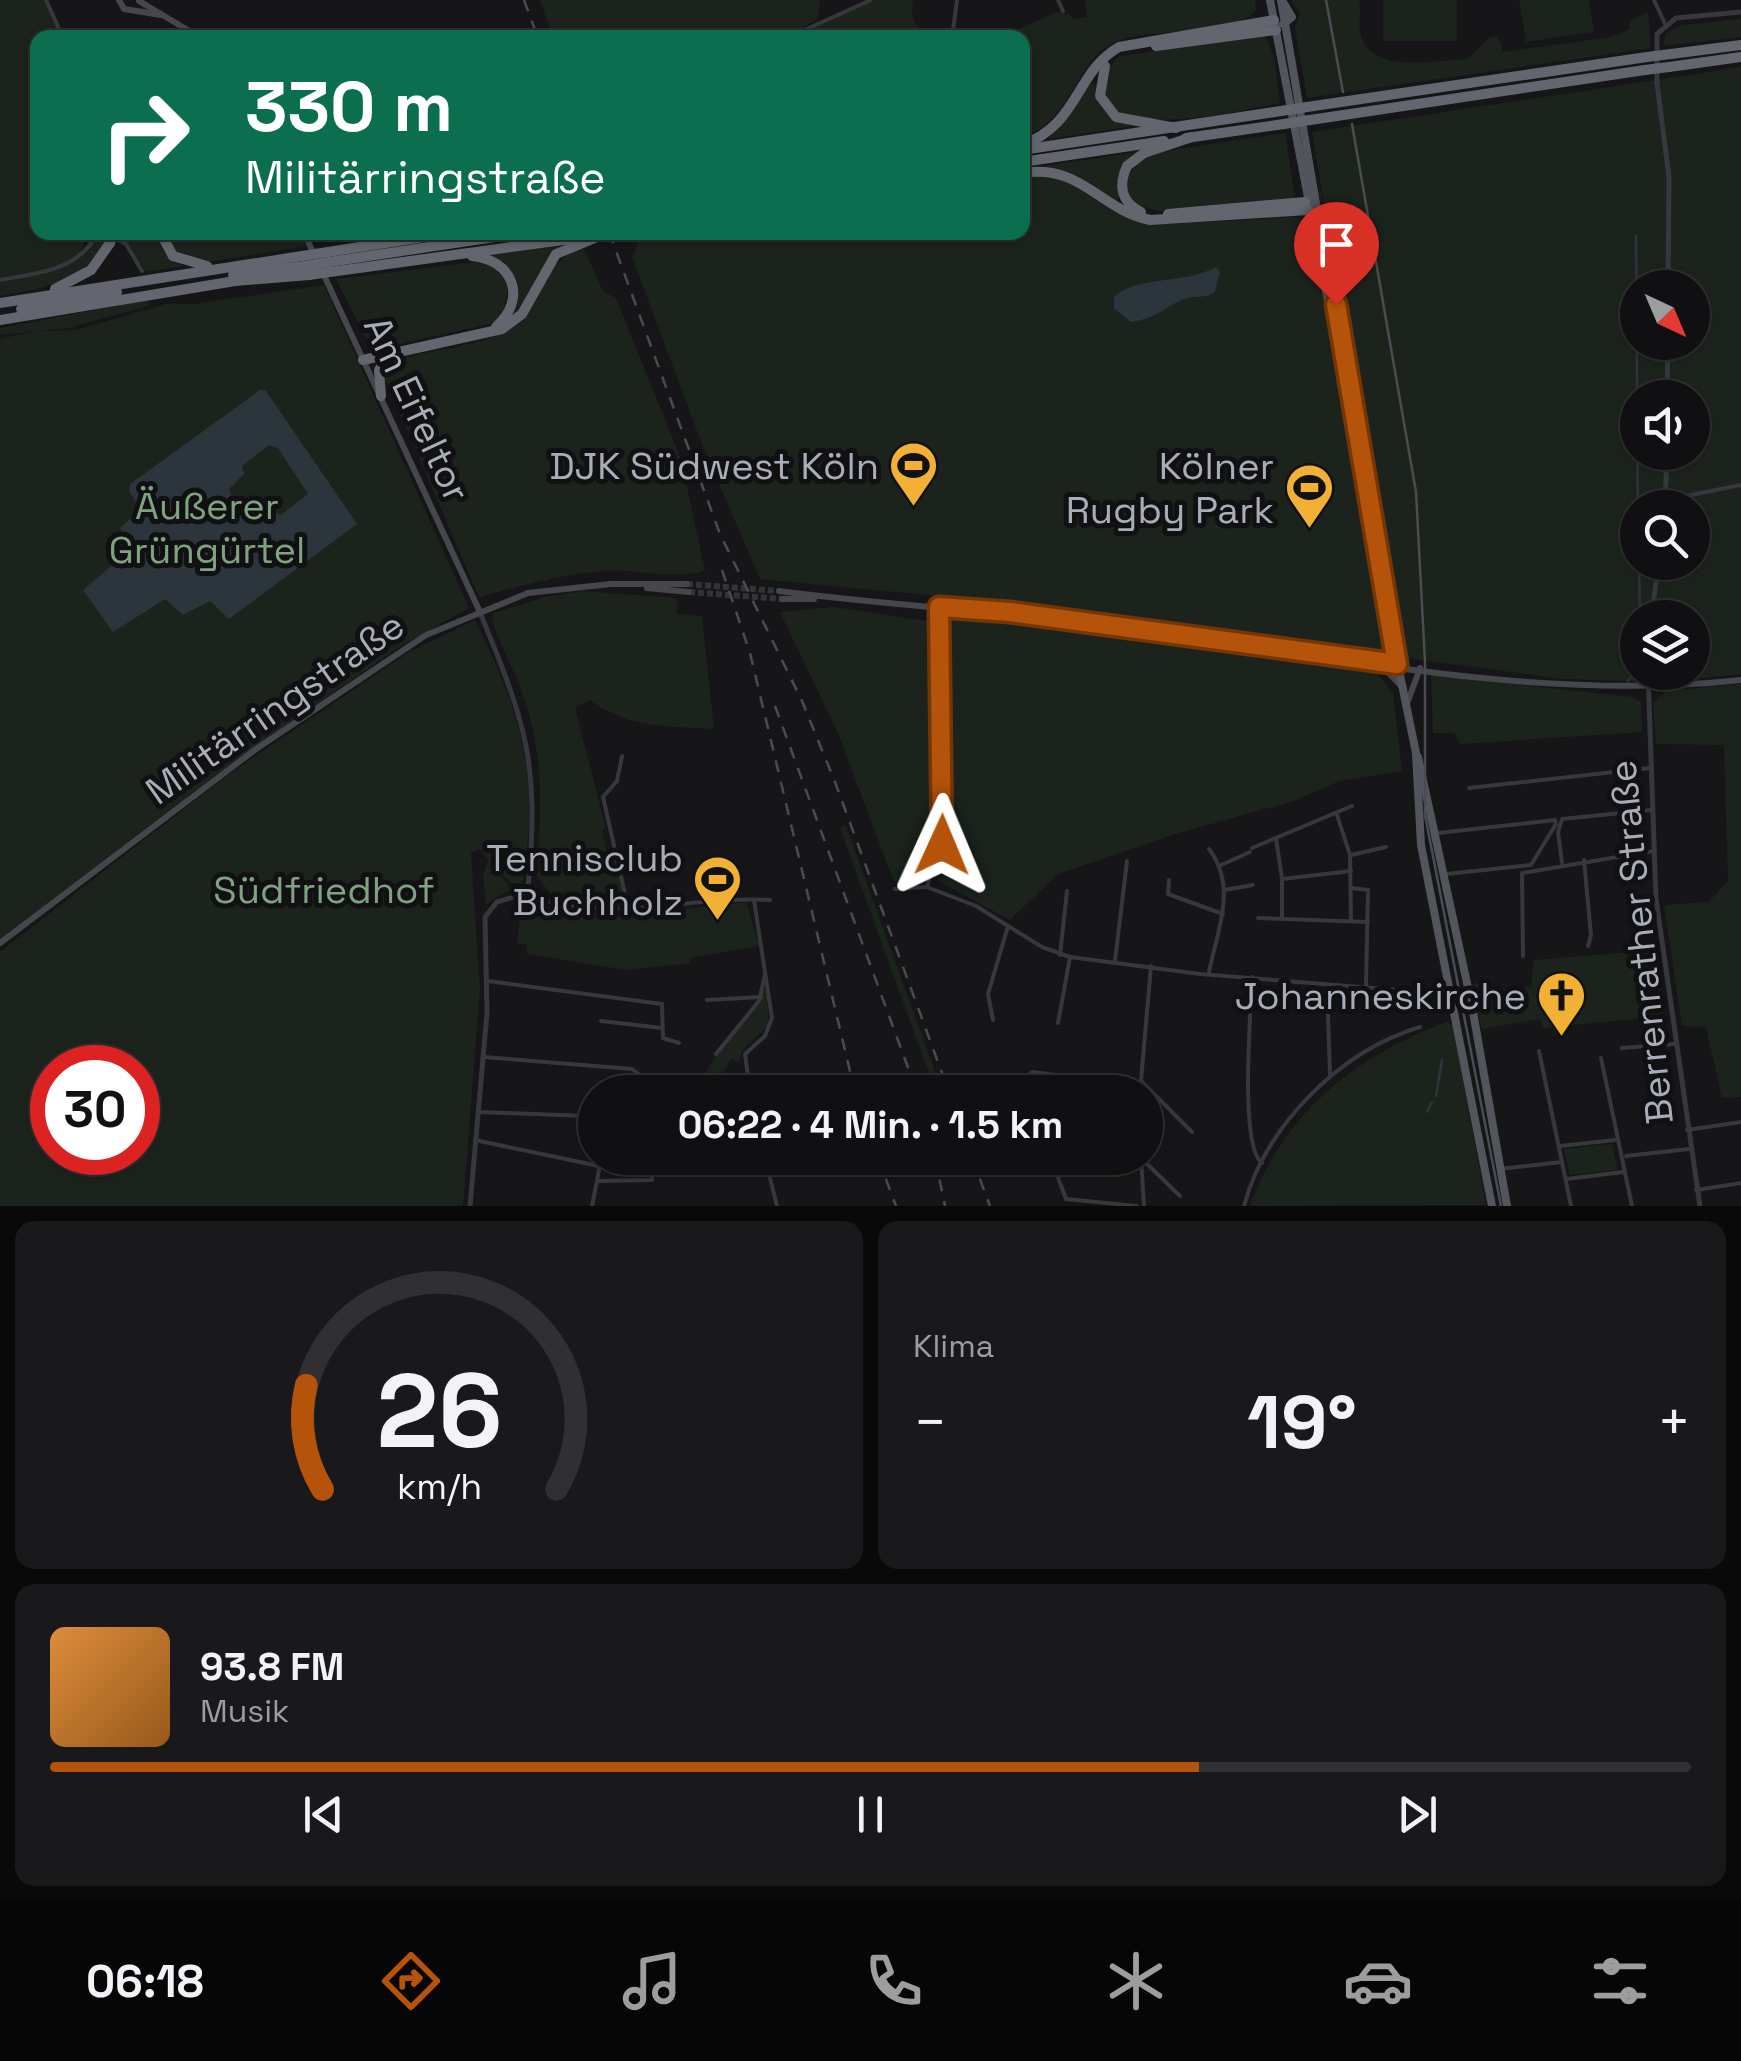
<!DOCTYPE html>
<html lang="de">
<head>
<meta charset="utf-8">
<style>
	:root { --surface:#101012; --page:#19191b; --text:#f1f3f6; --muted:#9c9d9f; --line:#303032; --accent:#b45309 }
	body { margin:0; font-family:"Space Grotesk",sans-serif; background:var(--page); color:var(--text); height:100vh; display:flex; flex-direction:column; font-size:38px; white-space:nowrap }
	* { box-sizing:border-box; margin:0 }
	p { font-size:32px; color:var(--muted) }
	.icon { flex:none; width:55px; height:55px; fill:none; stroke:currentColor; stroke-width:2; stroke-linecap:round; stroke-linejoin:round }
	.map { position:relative; height:1206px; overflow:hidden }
	.drawer { display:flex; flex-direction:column; gap:15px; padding:15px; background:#09090a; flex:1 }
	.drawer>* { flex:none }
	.banner { position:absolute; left:30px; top:30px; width:1000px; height:210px; border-radius:20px; box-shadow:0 2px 8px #0004,0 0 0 2px var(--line); background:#0b6e4f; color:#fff; overflow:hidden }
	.needle { width:65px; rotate:136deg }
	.fabs { position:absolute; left:1620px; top:270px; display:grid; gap:20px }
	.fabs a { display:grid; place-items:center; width:90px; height:90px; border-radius:50%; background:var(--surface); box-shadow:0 2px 8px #0004,0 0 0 2px var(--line); font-size:50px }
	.speed { position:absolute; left:30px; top:1045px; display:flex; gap:20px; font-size:50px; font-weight:700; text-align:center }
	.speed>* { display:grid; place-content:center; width:130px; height:130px; border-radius:50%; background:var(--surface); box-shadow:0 2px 8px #0004,0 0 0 2px var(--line); line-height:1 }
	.speed .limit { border:15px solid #d22; background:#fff; color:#111 }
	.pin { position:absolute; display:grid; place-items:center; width:85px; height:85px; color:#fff; margin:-102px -42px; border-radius:50% 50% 50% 0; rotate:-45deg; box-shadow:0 0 10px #0007 }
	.pin .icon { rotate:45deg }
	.me { position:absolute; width:110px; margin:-55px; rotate:1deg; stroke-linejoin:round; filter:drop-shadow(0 0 8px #0008) }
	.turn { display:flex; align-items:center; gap:35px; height:210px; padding:0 50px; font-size:45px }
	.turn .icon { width:130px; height:130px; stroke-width:2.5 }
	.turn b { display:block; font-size:70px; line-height:85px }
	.big { font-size:75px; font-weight:600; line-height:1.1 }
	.drawer .card { flex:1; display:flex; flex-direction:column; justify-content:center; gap:15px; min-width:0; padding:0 35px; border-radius:20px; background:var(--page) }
	.drawer .dial { align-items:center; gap:0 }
	.dial svg { height:260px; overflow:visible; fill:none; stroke:var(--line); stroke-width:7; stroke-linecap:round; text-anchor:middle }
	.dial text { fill:var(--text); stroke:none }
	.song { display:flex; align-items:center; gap:30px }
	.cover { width:120px; height:120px; border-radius:15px; background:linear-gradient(135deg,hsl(30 70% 55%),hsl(30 70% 35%)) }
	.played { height:10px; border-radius:5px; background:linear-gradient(90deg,var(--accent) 70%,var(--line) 70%) }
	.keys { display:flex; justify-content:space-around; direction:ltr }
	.heat { display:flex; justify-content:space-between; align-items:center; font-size:55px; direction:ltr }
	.drawer .tiles { flex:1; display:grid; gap:15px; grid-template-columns:1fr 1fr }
	.card:last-child { grid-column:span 2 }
	.trip { position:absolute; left:578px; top:1075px; width:585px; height:100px; border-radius:50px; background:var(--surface); box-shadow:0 2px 8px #0004,0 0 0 2px var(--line); font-weight:600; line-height:100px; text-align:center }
	.dock { display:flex; height:160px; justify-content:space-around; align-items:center; background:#060607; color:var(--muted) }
	.dock .icon { width:70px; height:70px }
	.dock .active { color:var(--accent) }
	.dock b { font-size:45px; color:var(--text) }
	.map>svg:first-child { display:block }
	.green { fill:#1c231d; fill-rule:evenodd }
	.water { fill:#2c353c; fill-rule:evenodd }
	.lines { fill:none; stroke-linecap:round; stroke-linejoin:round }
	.stream { stroke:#2c353c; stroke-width:2.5 }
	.secondary-tunnel { stroke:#333438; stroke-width:6; stroke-dasharray:6 3; stroke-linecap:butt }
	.minor { stroke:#37383d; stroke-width:4 }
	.tertiary { stroke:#37383d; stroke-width:5 }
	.secondary { stroke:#45474d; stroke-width:6 }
	.primary { stroke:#53555c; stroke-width:8 }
	.motorway { stroke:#63666e; stroke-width:10 }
	.tram { stroke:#4a4c52; stroke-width:2.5 }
	.rail { stroke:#4a4c52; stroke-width:2.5; stroke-dasharray:12 10; stroke-linecap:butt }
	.motorway-bridge { stroke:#63666e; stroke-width:10 }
	.route-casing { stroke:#753606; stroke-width:25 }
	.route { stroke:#b45309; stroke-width:18 }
	.labels { text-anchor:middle; stroke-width:10; stroke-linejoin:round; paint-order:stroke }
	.street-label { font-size:38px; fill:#a8adb8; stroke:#111113 }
	.poi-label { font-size:38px; fill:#a8adb8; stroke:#111113; text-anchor:end }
	.park-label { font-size:38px; fill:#7fa381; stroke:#111113 }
</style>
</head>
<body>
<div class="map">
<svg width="1741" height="1206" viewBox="0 0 1741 1206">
	<rect width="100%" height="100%" fill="#161618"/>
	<g class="green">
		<path d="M0,0h45l16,37 -23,1v194l51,1 -11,23 22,-19 8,1c-27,47 -58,48 -108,58z"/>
		<path d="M540,0h280l-3,20 -34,18 -230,-1z"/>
		<path d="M875,0h38c-3,21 3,31 23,37l-144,1z"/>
		<path d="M1090,0h165l1,10c-21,28 -110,16 -143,33 -40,21 -36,72 -90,95l-1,-100h-22l56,-26 14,2 2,5 15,-2 -2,-16z"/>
		<path d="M1291,0h68c3,11 -1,22 1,32 9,44 76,28 108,27l22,-22 8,-1 5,16 108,-15 18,-7 1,-10 18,-8 3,36 -344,50 -12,-70 5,-14z"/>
		<rect x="1383" y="0" width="74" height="41"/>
		<path d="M1519,0h70l5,32 -68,10z"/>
		<path d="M1741,19v18l-78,9 3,-13 15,-8z"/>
		<path d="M1265,36l9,20 6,47c-35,6 -170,41 -176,-13 -2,-14 6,-26 16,-34z"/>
		<path d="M1741,67v607l-77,8 -100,-3 -616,-82 -188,-18 -57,-132 -71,-190 6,-14 -9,-7 24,-4h369l1,-55 37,-2 74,46 13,4 151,-8 15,15 12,-3 -10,-64 13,63 -16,-96zM1638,288h54v54h-54zM1638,398h54v54h-54zM1638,508h54v54h-54zM1638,618h54v54h-54z"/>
		<path d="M1090,83l5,1 1,11 37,31 -84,13z"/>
		<path d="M1285,133l10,64 -3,3 -136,11 -21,-8 -7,-10c-3,-22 9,-33 29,-41z"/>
		<path d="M1138,152l-7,5 -14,46 -47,-31 -27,-6z"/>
		<path d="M118,233h38l7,17 20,16 -37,6z"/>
		<path d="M162,233h137l7,13 -98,16 -34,-8z"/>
		<path d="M564,244c-30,22 -32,59 -61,82l14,-32 -33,-40z"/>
		<path d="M582,245l21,46 13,7 65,161 24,112c-34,10 -67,-3 -102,0 -43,4 -83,15 -124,26l-96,-223 5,-11c35,-14 100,-16 126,-37 32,-26 23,-56 68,-81z"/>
		<path d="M476,262c37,8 37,30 22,60l-126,28 -36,-71z"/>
		<path d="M324,285l145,323 -70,39 -171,119 -228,173v-600l36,-8 40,-1 90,-26h29z"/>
		<path d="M148,300v6l-80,22 -68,7v-7z"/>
		<path d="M582,591l95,7v16l25,2 12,113c-45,-3 -86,0 -124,-29l-15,8 31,120 -4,2 5,22h6l12,48 -2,8 -68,-8 -19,-25c6,-60 8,-119 -12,-177 -9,-28 -25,-52 -32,-80l2,-5 51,-16z"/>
		<path d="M834,607l99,15 -3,21 7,1c0,17 -4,37 -4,50 -1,50 20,111 4,160 -6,19 -25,25 -43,28l-56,-149 -58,-121z"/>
		<path d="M947,614l427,56 19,23 9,78 -63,10 -45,20 -119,33 -117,40 -48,46 -72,-39 9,-47 -5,-119z"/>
		<path d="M475,620c46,91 66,160 47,263h-10l-17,-14 16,20 -25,15 -3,-28 5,-16 -8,-11 -9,4 9,136 -17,217h-463v-254l225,-175 184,-125zM52,1068h86v84h-86z"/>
		<path d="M1431,675l202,22 8,5 1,30 -181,12 -7,-11h-21z"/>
		<path d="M1741,684v413l-19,1 -16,-71 -24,-1 -18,-121 45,-3 19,-21 -4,-136 -68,-1 -3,-41 13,-12z"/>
		<path d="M846,826l91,251 6,15h-7l-5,-13 -91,-251z"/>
		<path d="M746,902l13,44 -69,12v5l-63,7 -100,-16v-9l-10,-2 4,-35h5l1,-5 99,13z"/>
		<path d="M1656,950l8,66 -121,12 -2,-9 -59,10 -10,-44 16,-7 8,12 35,-3 3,-27z"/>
		<path d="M766,985l3,40 -27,26 -3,11 -8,-3 -19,33h-18l32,-53 32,-33z"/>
		<path d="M1446,1022l7,3 33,180 -236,1c34,-94 105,-149 196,-184z"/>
		<path d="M1612,1144l6,26 -48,5 -6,-26z"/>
	</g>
	<g class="water">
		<path d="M1216,267l4,5 -5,20c-11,7 -19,3 -31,7 -22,9 -23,18 -53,23l-17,-14v-11c19,-21 73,-13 102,-30z"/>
		<path d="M260,390l6,1 91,133 -128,95 -19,-18 -27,14 -18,-16 -52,33 -30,-42 47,-40 -10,-22 21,-19 -12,-18 1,-7zM269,445l9,3 30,46 -27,21 -13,-5 -14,10 -18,-11 -7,-20 15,-15 -2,-8z"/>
	</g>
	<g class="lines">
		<g class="stream">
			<path d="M1636,236l2,304"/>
			<path d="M1639,562l1,56"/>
			<path d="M1628,681l10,-12"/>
			<path d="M1436,1096l6,-36"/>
			<path d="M1427,1112l5,-10"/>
		</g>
		<g class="secondary-tunnel">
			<path d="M687,584l92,7"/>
			<path d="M689,592l93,7"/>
		</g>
		<g class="minor">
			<path d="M46,0l17,38"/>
			<path d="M1058,0l5,11"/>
			<path d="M1654,0l11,24"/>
			<path d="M787,38l84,-38"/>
			<path d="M952,38l5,-38"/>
			<path d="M102,232l24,12 16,27"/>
			<path d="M0,280c38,-7 79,-9 98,-48"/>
			<path d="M1666,500l75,-15"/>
			<path d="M622,756l-5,25 -14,16 26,115"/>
			<path d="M1469,788l181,-20"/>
			<path d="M1337,815l13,40 1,65"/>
			<path d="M1438,833l117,-13 1,4 -25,41 -84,9"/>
			<path d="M1276,838l6,41v39"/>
			<path d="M1252,848l100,-42"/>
			<path d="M1351,855l35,-8"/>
			<path d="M1584,860l7,75 -3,11"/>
			<path d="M1562,863l-4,-31 4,-13 89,-9"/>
			<path d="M1219,866l31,-14"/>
			<path d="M1282,879l69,-8"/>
			<path d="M1169,880l-1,14 55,20"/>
			<path d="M927,887l16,-54 -4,-223"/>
			<path d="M1351,888l17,2 -2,96"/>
			<path d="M895,889l32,-2 49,19 66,41 28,10 130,17 248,20"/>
			<path d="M1224,890l29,-5"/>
			<path d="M533,897c82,28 155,-2 237,3"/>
			<path d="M1258,918l110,4"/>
			<path d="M1060,955l7,-64"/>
			<path d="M1523,956l-1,-83 131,-22"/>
			<path d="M1115,961l12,-100"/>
			<path d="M1209,972c8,-41 29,-85 0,-123"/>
			<path d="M1252,977c-1,33 -13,169 10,186"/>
			<path d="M488,981l174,23 1,34 16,5"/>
			<path d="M1327,985l3,90"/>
			<path d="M1434,994l17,12"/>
			<path d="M707,1000l54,-3"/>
			<path d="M993,1020l-5,-26 20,-68"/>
			<path d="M601,1021l61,7"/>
			<path d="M1058,1023l12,-66"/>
			<path d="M1622,1048l52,-4"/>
			<path d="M1539,1051l32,155"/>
			<path d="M716,1054l43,-53 6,-26"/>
			<path d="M484,1057l148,12 31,23"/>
			<path d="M1601,1058l31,148"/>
			<path d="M1141,1081l51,51"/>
			<path d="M750,1092l-5,-38 20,-18 7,-18 -18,-118"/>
			<path d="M1030,1092l-3,-15 5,-5 109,14"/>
			<path d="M1140,1092l11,-126"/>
			<path d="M478,1112l109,4"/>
			<path d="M1687,1130l54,-8"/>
			<path d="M475,1140l124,26"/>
			<path d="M1560,1146l55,-6"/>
			<path d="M1626,1156l63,-7"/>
			<path d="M601,1158l-4,23 55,-1v-22"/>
			<path d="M765,1158l12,48"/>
			<path d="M1141,1158l39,38"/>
			<path d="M1141,1158l3,48"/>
			<path d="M1499,1169l63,-7"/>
			<path d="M1566,1179l57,-7"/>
			<path d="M1696,1190l45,-7"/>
			<path d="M592,1206l5,-25"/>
			<path d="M1137,1206l-71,-7 -13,-35 5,-5 81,8"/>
			<path d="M1244,1206c22,-81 96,-155 176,-179"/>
		</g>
		<g class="tertiary">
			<path d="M1668,288l1,-111 -12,-94v-49l19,-16 65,-6"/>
			<path d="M1667,398l1,-56"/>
			<path d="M1665,508l2,-56"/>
			<path d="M479,610c47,114 61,152 49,277"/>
			<path d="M1651,618l8,-56"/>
			<path d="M1648,672l8,227 44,307"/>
			<circle cx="527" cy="894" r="7"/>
			<path d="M470,1206l17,-193 -2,-96 12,-15 23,-7"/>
		</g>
		<g class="secondary">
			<path d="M119,0l5,9 37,6"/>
			<path d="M139,1l62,37"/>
			<path d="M304,232l10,23"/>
			<path d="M322,271l157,339"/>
			<path d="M647,588l42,4"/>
			<path d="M779,591c120,16 241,21 361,38 198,28 400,73 601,51"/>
			<path d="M782,599h32"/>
			<path d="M1379,663l22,23"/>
			<path d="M1408,701l12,-33"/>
			<path d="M0,943l256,-194 170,-114 102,-42 83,-9h76"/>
		</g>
		<g class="primary">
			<path d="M1270,0l107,555"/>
			<path d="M1281,0l102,592 33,161 5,92 71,361"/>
			<path d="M1283,2l9,15 -9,7"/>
			<path d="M1418,757l54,249 35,200"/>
		</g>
		<g class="motorway">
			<path d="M1156,46l120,-16"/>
			<path d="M1671,54l70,-9"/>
			<path d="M1105,66l-5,30 16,21 60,11"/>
			<path d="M1669,67l72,-10"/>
			<path d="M1307,107l340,-50"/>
			<path d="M1310,120l335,-50"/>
			<path d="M1186,138l98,-14"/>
			<path d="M1022,145c57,-20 53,-73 97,-98l155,-27"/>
			<path d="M1022,150l259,-39"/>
			<path d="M1022,162l142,-21"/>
			<path d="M1022,173c61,-9 76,36 128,47l158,-10"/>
			<path d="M1141,212c-20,-10 -23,-26 -14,-46l17,-13 48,-16"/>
			<path d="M1168,214l137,-12"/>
			<path d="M160,232l13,24 34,10"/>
			<path d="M328,252l128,-20"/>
			<path d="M472,256c41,4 56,42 24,71"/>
			<path d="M329,262l199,-30"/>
			<path d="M330,272l247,-34"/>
			<path d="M233,275l72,-9"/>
			<path d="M55,289l36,-19 19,-27"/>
			<path d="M0,303l302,-47"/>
			<path d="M21,309l96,-17"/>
			<path d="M0,320l235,-39 74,-6"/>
			<path d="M363,360l139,-31 20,-15 34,-60 51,-21"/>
			<path d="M381,396l-2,-26 6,-10"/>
		</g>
		<g class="tram">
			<path d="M1326,0l17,92"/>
			<path d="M1352,124l64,368 9,170v153l76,391"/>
		</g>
		<g class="rail">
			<path d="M524,0l14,38"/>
			<path d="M609,232l111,302 82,167 33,81 114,310"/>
			<path d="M722,570l28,83 105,439"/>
			<path d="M775,706l142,386"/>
			<path d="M878,1158l18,48"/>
			<path d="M935,1158l10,48"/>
			<path d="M972,1158l18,48"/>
		</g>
		<g class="motorway-bridge">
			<path d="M1647,57l24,-3"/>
			<path d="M1645,70l24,-3"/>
			<path d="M1281,111l26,-4"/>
			<path d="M1284,124l26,-4"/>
			<path d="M607,233l7,-1"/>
			<path d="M110,243l4,-11"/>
			<path d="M302,256l26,-4"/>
			<path d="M305,266l24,-4"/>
			<path d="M309,275l21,-3"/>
		</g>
	</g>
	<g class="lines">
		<defs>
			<path id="route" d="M942,845l-3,-238 71,5 387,52 -61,-360"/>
		</defs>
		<use href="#route" class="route-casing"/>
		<use href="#route" class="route"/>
	</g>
	<defs>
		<symbol id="stadium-pin" viewBox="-11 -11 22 30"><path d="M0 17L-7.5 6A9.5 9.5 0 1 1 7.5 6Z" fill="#f2b134" stroke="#111113"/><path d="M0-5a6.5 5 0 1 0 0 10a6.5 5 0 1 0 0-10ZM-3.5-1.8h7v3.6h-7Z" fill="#111"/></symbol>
		<symbol id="church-pin" viewBox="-11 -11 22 30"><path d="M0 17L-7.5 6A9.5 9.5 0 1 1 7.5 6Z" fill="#f2b134" stroke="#111113"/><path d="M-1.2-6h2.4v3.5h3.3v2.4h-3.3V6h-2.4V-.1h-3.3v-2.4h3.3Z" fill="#111"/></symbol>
	</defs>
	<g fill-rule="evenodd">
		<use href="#stadium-pin" x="886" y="438" width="55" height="75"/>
		<use href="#stadium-pin" x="1282" y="460" width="55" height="75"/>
		<use href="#stadium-pin" x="690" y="852" width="55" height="75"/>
		<use href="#church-pin" x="1534" y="968" width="55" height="75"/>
	</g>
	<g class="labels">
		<g class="street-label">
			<text transform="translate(417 409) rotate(65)" y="13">Am Eifeltor</text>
			<text transform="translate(275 708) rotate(-35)" y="13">Militärringstraße</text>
			<text transform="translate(1641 942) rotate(-96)" y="13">Berrenrather Straße</text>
		</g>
		<g class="poi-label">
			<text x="879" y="479">DJK Südwest Köln</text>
			<text x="1274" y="479">Kölner<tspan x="1274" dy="44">Rugby Park</tspan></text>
			<text x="683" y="871">Tennisclub<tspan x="683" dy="44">Buchholz</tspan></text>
			<text x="1526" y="1009">Johanneskirche</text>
		</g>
		<g class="park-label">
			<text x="207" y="519">Äußerer<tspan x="207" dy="44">Grüngürtel</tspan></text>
			<text x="324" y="903">Südfriedhof</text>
		</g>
	</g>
</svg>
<div class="fabs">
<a><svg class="needle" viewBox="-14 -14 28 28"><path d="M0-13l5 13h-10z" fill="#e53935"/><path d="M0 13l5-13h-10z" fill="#9c9d9f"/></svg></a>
<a><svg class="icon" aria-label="sound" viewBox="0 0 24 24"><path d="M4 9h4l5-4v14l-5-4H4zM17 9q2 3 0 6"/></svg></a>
<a><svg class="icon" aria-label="search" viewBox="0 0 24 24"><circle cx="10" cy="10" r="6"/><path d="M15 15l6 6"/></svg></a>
<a><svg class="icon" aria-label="layers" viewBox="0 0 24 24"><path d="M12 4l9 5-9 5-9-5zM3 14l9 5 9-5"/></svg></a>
</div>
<div class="speed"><div class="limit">30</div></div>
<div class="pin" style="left:1336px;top:304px;background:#d93025"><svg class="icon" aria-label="arrive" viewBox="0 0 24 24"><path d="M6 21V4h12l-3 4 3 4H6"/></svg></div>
<svg class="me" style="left:942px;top:845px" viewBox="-20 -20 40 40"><path d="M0-17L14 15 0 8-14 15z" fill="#b45309" stroke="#fff" stroke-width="4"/></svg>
<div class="trip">06:22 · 4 Min. · 1.5 km</div>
<div class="banner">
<div class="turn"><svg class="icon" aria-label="right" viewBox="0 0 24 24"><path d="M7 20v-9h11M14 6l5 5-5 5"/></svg><div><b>330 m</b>Militärringstraße</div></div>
</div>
</div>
<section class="drawer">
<div class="tiles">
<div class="card dial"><svg viewBox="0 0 100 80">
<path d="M14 69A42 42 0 1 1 86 69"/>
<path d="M14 69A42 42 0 0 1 9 37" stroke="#b45309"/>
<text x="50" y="56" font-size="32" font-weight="700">26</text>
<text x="50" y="72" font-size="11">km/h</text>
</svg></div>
<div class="card"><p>Klima</p>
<div class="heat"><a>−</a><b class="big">19°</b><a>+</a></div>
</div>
<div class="card">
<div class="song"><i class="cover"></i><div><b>93.8 FM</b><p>Musik</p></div></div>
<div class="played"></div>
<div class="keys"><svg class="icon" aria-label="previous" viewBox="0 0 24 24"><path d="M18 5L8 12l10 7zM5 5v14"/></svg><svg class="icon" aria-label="pause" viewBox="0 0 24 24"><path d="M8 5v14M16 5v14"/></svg><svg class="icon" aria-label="next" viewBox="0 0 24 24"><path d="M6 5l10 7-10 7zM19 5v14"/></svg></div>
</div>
</div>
</section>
<nav class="dock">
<b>06:18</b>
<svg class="icon active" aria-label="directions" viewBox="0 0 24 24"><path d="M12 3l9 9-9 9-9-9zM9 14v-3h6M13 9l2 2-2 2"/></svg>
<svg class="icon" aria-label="music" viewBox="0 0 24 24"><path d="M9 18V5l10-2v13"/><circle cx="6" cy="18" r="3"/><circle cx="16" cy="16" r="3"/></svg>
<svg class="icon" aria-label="phone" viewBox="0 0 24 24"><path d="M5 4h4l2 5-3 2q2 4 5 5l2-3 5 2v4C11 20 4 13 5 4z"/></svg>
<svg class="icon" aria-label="climate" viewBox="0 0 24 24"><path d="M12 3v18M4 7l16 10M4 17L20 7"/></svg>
<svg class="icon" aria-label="car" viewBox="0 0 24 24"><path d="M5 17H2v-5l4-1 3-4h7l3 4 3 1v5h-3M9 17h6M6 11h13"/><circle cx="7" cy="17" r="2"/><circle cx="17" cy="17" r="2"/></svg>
<svg class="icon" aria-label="filters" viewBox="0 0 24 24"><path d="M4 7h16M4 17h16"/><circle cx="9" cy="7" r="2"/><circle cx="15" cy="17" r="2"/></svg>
</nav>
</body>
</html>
